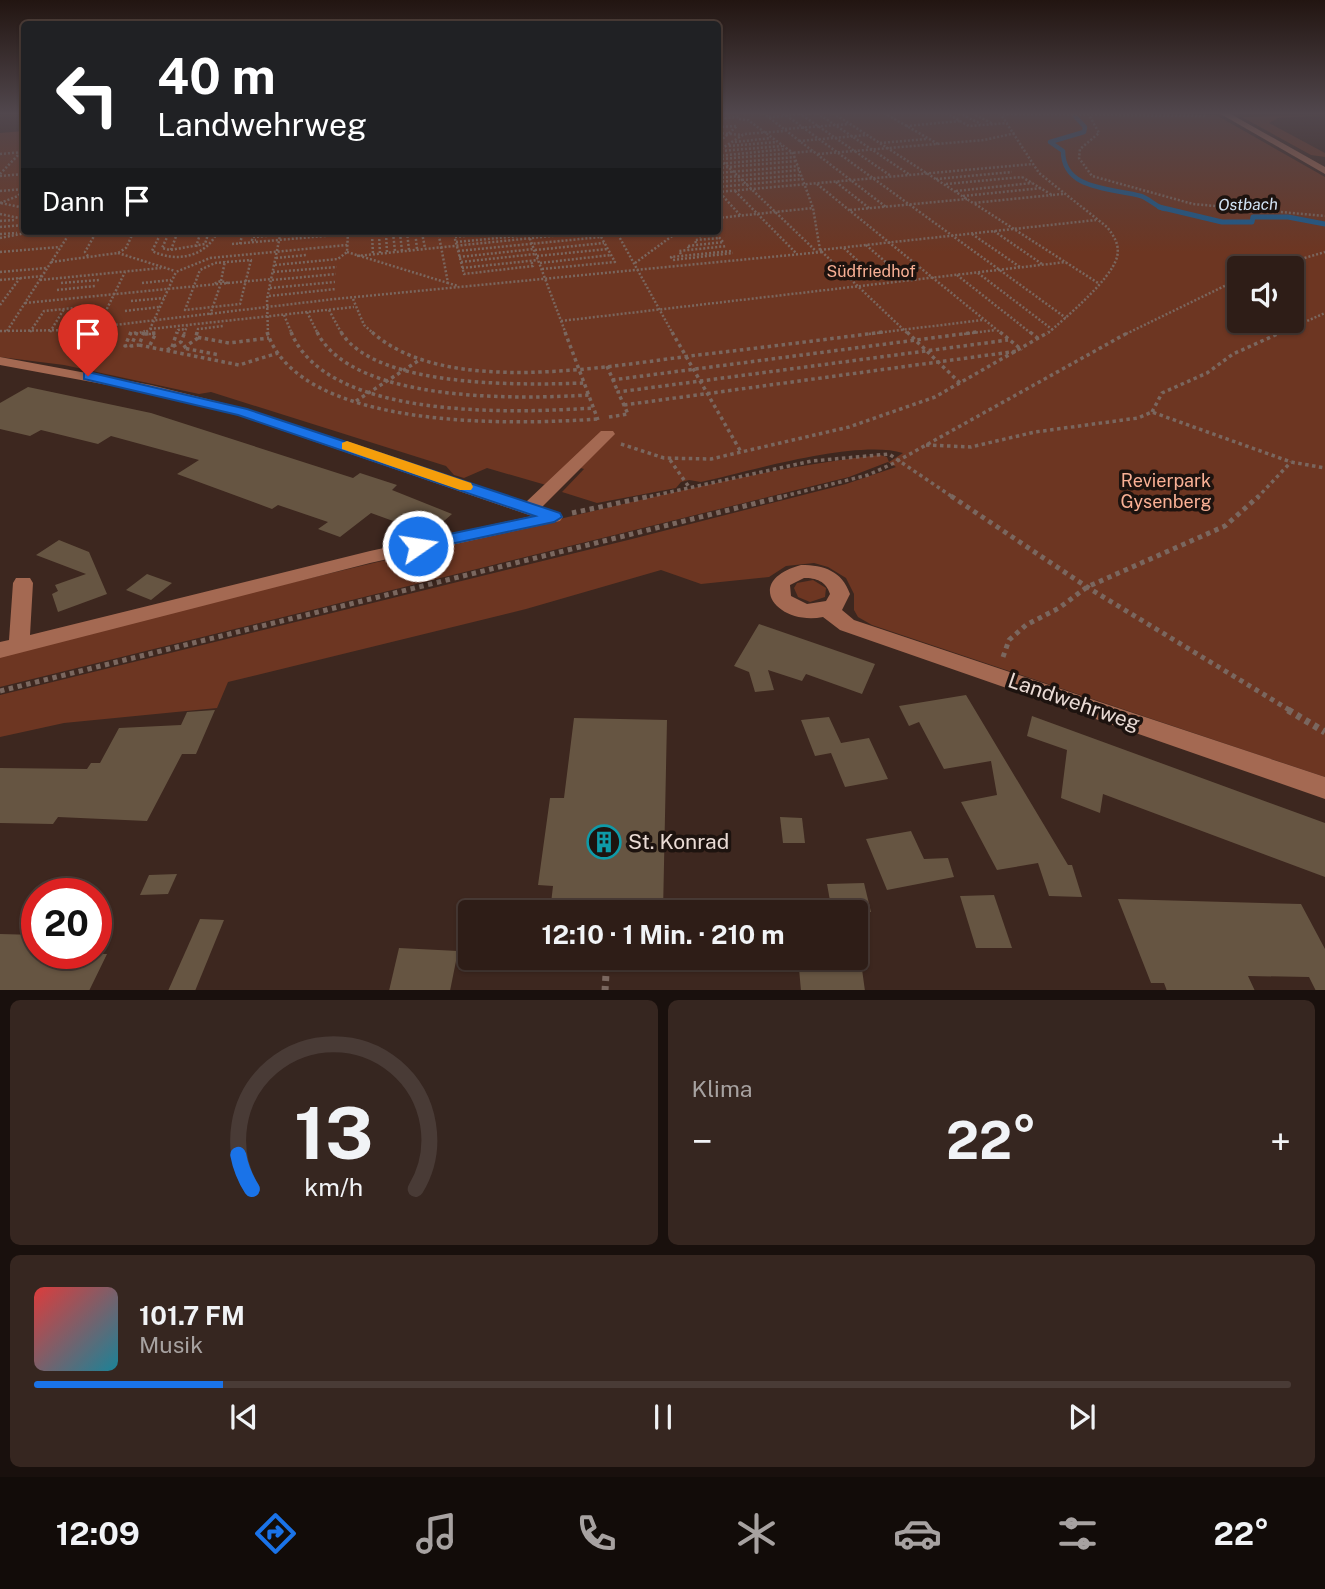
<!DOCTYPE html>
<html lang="de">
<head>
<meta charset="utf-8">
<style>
	:root { --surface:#2e1d17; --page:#362620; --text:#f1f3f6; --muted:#a7a2a1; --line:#493b36; --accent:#1a73e8 }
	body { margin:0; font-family:"Public Sans",sans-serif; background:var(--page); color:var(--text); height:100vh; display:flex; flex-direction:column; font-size:26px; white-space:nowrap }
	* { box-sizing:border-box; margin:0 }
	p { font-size:23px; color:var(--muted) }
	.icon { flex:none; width:38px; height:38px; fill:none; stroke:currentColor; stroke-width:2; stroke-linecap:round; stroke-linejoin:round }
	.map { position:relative; height:990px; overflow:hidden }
	.details { display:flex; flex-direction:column; gap:10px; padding:10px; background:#19100d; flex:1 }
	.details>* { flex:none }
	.hud { position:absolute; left:21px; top:21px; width:700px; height:214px; border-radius:7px; box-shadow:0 2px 5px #0004,0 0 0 2px var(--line); background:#202124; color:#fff; overflow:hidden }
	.buttons { position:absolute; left:1227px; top:256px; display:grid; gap:14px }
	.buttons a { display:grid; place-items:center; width:77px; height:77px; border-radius:7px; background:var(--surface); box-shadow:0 2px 5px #0004,0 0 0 2px var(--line); font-size:35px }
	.speed { position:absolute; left:21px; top:878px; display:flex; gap:14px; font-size:35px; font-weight:700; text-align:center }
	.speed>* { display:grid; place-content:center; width:91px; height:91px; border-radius:50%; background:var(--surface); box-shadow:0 2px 5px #0004,0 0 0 2px var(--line); line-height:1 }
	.speed .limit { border:10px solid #d22; background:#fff; color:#111 }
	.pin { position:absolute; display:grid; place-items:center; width:60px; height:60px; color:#fff; margin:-72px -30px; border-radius:50% 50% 50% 0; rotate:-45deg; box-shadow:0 0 7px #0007 }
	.pin .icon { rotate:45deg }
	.me { position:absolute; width:77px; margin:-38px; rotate:77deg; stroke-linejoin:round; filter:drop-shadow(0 0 5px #0008) }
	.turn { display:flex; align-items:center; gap:24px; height:147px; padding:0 21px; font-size:32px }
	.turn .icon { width:91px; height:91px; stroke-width:2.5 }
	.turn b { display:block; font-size:49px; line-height:60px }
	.then { display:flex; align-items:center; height:66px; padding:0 21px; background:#0003; gap:14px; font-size:26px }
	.big { font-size:52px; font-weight:700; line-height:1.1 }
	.details .card { flex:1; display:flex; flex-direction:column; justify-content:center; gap:10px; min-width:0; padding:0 24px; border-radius:10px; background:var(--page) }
	.details .dial { align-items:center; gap:0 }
	.dial svg { height:182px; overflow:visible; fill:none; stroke:var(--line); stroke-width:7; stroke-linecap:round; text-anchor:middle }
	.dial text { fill:var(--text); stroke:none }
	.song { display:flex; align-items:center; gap:21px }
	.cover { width:84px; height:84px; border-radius:10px; background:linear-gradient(135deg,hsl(0 70% 55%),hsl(190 70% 35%)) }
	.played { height:7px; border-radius:4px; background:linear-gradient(90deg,var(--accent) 15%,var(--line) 15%) }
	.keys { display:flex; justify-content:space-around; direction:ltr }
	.heat { display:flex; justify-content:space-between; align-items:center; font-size:38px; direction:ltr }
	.details .tiles { flex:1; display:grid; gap:10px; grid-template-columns:1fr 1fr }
	.card:last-child { grid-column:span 2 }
	.trip { position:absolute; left:458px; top:900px; width:410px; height:70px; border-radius:7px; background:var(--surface); box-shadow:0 2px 5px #0004,0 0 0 2px var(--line); font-weight:700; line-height:70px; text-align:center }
	.menu { display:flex; height:112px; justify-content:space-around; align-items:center; background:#120c09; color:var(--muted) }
	.menu .icon { width:49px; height:49px }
	.menu .active { color:var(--accent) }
	.menu b { font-size:32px; color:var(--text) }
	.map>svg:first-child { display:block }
	.green { fill:#6d3622; fill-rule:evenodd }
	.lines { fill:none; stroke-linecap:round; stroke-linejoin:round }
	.stream-far1 { stroke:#1d5a8b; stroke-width:4.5 }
	.stream { stroke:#1d5a8b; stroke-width:5 }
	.building { fill:#665542 }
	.path-far3 { stroke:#7a675f; stroke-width:2.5; stroke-dasharray:2 2; stroke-linecap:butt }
	.path-far2 { stroke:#7a675f; stroke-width:3.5; stroke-dasharray:3.5 3.5; stroke-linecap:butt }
	.path-far1 { stroke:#7a675f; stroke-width:5; stroke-dasharray:4.5 4.5; stroke-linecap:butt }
	.path { stroke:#7a675f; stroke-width:7; stroke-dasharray:5 5; stroke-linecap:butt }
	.minor { fill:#a46952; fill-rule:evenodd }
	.route { fill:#1a73e8; stroke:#114b97; stroke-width:2 }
	.slow { fill:#f59e0b }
	.labels { text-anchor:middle; stroke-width:7; stroke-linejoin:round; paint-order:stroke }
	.far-water-label { font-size:16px; font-style:italic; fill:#d0e2f4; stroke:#1d130f }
	.far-park-label { font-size:16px; fill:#f9b095; stroke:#1d130f }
	.park-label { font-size:18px; fill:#f9b095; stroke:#1d130f }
	.near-street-label { font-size:21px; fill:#eadbd5; stroke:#1d130f }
	.near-poi-label { font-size:21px; fill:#eadbd5; stroke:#1d130f; text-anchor:start }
</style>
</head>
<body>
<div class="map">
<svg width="1325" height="991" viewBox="0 0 1325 991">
	<rect width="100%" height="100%" fill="#3d271f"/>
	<g class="green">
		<path d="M718,113l498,2 109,62v600l-453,-152 -14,-8 -4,-7v-16l-8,-16 -18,-11 -14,-4 -28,3 -17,11 -68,7 -40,-14 -135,39 -298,73 -11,26 -153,15 -64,14v-42l632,-156 214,-55 50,-17 -8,-5 -39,15 -849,210v-32c175,-45 350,-87 526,-128 116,-27 235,-59 354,-72l7,2 2,5 14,-9c-46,-14 -153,18 -202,29l-12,-2 -8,2 -5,6 -79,15 -35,-11 22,-23 -16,-5 -22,21 -59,-17 -23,10 -10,-3 -8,-9 -235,-74 -12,2 -135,-29 -64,-8v-224l24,-2v100h694zM1239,268h53v52h-53z"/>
		<path d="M1325,115l-47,3 -9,5 56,30v4l-14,-2 -69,-38z"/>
		<path d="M813,580l13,8 -1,9 -15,5 -12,-5 -4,-9 3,-5z"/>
	</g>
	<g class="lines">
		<path class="stream-far1" d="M1072,113l13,14 -1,5 -34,10 13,9c0,40 50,37 78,45 9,3 15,11 24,13"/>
		<path class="stream" d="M1159,207l63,15h30l1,-5h35l37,7"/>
	</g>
	<g class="building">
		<path d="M28,387l123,26 202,65 7,-5 37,12 -5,5 60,24 -23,20 -58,-21 -31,24 -22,-8 10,-7 -50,-17 -6,4 -95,-35 22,-14 -88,-24 -13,8 -57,-14 -11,6 -30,-7v-26z"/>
		<path d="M59,540l30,12 18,42 -49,18 -6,-18 6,-3 -3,-6 31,-11 -50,-19z"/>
		<path d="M147,574l25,9 -21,17 -25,-10z"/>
		<path d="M759,624l116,40 -13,30 -56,-20 -4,7 -34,-11 6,20 -19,2 -6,-20 -15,-6z"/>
		<path d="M966,695l102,170h4l10,32 -33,-1 -11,-33 -41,7 -36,-68 36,-7 -6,-34 -47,8 -25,-47 -10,4 -10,-20z"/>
		<path d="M215,710l-19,44h-14l-35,67 -89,-4 -5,7 -53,-1v-55l87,1 4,-6h9l19,-35 62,-3 6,-13z"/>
		<path d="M1032,716l293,107v54l-222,-83 -3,19 -39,-15 6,-48 -40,-14z"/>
		<path d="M829,717l12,26 28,-5 19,41 -43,8 -14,-34 -16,3 -14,-36z"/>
		<path d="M574,718l93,2 -4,192h-113l3,-26 -15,-1 12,-87h14z"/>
		<path d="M780,817l22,1 3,25h-22z"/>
		<path d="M911,831l13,28 24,-1 6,19 -67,13 -21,-51z"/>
		<path d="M177,874l-9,20 -28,1 9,-20z"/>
		<path d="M864,883l7,29h-39l-5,-28z"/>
		<path d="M994,895l18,53h-36l-16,-52z"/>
		<path d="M1118,899l183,5 24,45v42h-9l-7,-14 -61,-1 7,15h-88l-3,-8h-13z"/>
		<path d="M200,919l24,1 -29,71h-27z"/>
		<path d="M0,934l37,1v19h70l-18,37h-89z"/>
		<path d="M399,948l59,3 -8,40h-61z"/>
		<path d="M798,957h46v4l17,1 4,29h-64z"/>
	</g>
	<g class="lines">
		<g class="path-far3">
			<path d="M718,113l7,5 14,-1"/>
			<path d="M763,113l123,94"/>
			<path d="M783,113l283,205"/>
			<path d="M799,113l92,63"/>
			<path d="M817,113l93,62"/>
			<path d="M833,113l140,90 79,-8"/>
			<path d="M884,113l54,31"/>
			<path d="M946,113l23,13 39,-3"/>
			<path d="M959,113l22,11"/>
			<path d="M972,113l21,11"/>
			<path d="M1000,113l39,60 68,54c7,9 13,18 10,30 -6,23 -52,61 -70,77"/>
			<path d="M1088,113l11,20 -19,16 -1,9 13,18 101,28 132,12"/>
			<path d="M1003,114l204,2"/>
			<path d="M769,117l50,-4"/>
			<path d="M739,119l9,1 45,33 20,55 7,42 88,84"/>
			<path d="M906,126l54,-5"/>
			<path d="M718,127l19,-1 -19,17"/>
			<path d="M785,129l64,-5"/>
			<path d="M718,133l25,2"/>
			<path d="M799,141l68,-6"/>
			<path d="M735,142l36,-4"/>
			<path d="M880,143l47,-4"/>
			<path d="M729,146l48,-4"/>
			<path d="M718,151l26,-17 41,-3"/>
			<path d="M721,151l61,-5"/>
			<path d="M0,154l24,-2"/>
			<path d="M818,154l166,-14 32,-7"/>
			<path d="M718,156l68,-7"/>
			<path d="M718,157l99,95"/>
			<path d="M722,159l92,-8"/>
			<path d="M718,164l77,-7"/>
			<path d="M718,168l78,-7"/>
			<path d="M718,173l80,-7"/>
			<path d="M0,174l21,-22"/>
			<path d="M0,176l24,-2"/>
			<path d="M1022,177l30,18 11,-1"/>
			<path d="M718,178l81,-8"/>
			<path d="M936,179l76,-7"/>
			<path d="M718,182l83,-7"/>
			<path d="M836,182l33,26"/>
			<path d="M817,184l185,150"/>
			<path d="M946,184l76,-7"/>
			<path d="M718,187l85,-8"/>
			<path d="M0,191l24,-2"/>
			<path d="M735,191l62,63"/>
			<path d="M956,191l76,-8"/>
			<path d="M718,192l315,-28"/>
			<path d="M720,193l21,23"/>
			<path d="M963,196l79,-8"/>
			<path d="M0,203l18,-7 6,-7"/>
			<path d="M1,203l23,5"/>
			<path d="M975,204l123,79"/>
			<path d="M850,210l117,-11"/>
			<path d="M0,214l24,5"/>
			<path d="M718,218l95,-10"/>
			<path d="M0,221l15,-1"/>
			<path d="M0,227l24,-2"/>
			<path d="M162,231l-10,20c25,12 54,6 66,-20"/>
			<path d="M170,231l-8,17 8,2 35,-6 4,-13"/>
			<path d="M254,231l-2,9h4"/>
			<path d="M415,231l2,18"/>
			<path d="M438,231l10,52 10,3"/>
			<path d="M453,231l11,43 69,-8 -2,-5"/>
			<path d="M527,231l39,103"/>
			<path d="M616,231l57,103"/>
			<path d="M714,231l9,11"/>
			<path d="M994,231l48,33"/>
			<path d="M407,232l2,18"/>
			<path d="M454,232l8,-1"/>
			<path d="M393,233l2,18"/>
			<path d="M400,233l2,18"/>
			<path d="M422,233l3,15"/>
			<path d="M0,234l17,-1"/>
			<path d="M386,234l1,18"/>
			<path d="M972,234l48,33"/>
			<path d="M372,235l1,19"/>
			<path d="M379,235l1,18"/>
			<path d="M253,237l52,-4"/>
			<path d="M455,237l62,-6"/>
			<path d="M701,237l-2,-2 17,-2"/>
			<path d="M0,238l36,-7"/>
			<path d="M456,242l73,-7"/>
			<path d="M696,243l-1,-3 25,-2"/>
			<path d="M232,244l116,-10"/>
			<path d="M240,244l3,-13"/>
			<path d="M866,245l29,25"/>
			<path d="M196,247l5,-16"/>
			<path d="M689,248l-2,-2 37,-4"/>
			<path d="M844,248l27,25 48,-5"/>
			<path d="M171,250l7,-19"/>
			<path d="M535,250l69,-7"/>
			<path d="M820,250l276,-30"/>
			<path d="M458,251l143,-14"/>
			<path d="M731,251l-60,6 2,3 60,-7"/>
			<path d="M0,252l60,-5"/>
			<path d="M347,252l101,31"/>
			<path d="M118,253l57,18"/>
			<path d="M681,254l-2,-3 48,-5"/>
			<path d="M88,256l-3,-4 12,-21"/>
			<path d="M357,256l243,-25"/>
			<path d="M537,256l71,-7"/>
			<path d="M459,257l75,-8"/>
			<path d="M276,258l31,-3"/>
			<path d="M251,260l-11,44 -55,6 15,-40 15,-7z"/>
			<path d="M51,262l67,-9 8,-5 8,-17"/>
			<path d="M461,262l75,-8"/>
			<path d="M540,263l71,-8"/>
			<path d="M635,263l44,-32"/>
			<path d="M275,265l63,-6 9,-7 1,-20"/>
			<path d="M462,268l76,-8"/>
			<path d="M1270,268l55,-16"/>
			<path d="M542,269l73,-7 -15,-27"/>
			<path d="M0,272l46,-4"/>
			<path d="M273,272l64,-5"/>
			<path d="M978,273l75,57"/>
			<path d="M957,275l75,59"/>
			<path d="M0,280l43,-4"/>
			<path d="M40,280l121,-12"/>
			<path d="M272,280l64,-6"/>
			<path d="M221,281l4,-20"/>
			<path d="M61,283l38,-3"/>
			<path d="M142,283l29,-3"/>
			<path d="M228,283l44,-4"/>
			<path d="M270,288l65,-6"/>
			<path d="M57,290l38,-4"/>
			<path d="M269,296l67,-7"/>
			<path d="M353,299l11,26 10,9"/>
			<path d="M131,301l33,-3"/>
			<path d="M25,303l203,-20 -7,-2 -8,3"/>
			<path d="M0,305l20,-27"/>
			<path d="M329,310l13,24"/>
			<path d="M125,311l34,-4"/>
			<path d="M307,312l11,22"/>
			<path d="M210,315l10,-29"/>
			<path d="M284,315l8,19"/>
			<path d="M561,321l505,-59"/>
			<path d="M98,327l27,-55"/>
			<path d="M150,329l204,-22"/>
			<path d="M0,331l72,-1 263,-31 487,-47"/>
			<path d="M7,331l64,-100"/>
			<path d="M30,332l14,-21 41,-4 -13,22"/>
			<path d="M50,332l14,-23"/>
			<path d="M130,334l7,-2"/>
			<path d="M136,334l9,-3"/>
			<path d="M143,334l7,-5 26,-57 34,-14 137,-13"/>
			<path d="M145,334h10"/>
			<path d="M177,334l1,-4 8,-1"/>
			<path d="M184,334l3,-8"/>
			<path d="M197,334l1,-5 25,-3"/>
			<path d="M268,334l-1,-35 14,-68"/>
			<path d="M869,334l113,-14"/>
			<path d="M964,334l31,-4"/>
			<path d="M1126,334l113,-55"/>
			<path d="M1278,334l47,-21"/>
		</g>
		<g class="path-far2">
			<path d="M131,332l-6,14 6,-1"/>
			<path d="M137,332l-6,14 8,-1"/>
			<path d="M144,332l-5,13 100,20 39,-12"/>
			<path d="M197,332l-1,5 33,6 40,-5"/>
			<path d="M267,332c33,99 247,93 330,87"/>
			<path d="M291,332c36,89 224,81 303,76"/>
			<path d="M317,332c36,72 204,67 272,63"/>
			<path d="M341,332c35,57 185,53 243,51"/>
			<path d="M372,332c73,66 236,34 326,23 61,-7 123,-15 185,-23"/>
			<path d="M565,332l33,88"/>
			<path d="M672,332l69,120"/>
			<path d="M907,332l54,52"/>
			<path d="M1000,332l22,18"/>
			<path d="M1030,332l10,8"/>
			<path d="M145,334l11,-1 -7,14"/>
			<path d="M198,338l-15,10 37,7"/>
			<path d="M172,347l5,-15"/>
			<path d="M167,350l14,-8 4,-10"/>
			<path d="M607,366l11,26"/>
			<path d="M612,380l365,-48"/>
			<path d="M356,401l65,-42"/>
			<path d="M624,405l394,-54"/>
			<path d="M1152,412l10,-19 45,-20 26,-19 49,-22"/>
			<path d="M609,417l19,-3 -10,-22 390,-52"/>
			<path d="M621,444l43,14 47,1 138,-32 86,-30 114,-65"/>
			<path d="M926,445l45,2 64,-15 103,-14 14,-6 139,50 34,6"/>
			<path d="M670,460l19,27"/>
			<path d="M643,498l169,-37 77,-7 65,44"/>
			<path d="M777,498l91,-23 24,-11 237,-132"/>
			<path d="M1257,498l34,-36"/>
		</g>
		<g class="path-far1">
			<path d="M951,496l136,91 204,124"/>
			<path d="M572,513l79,-17"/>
			<path d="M1003,657l6,-17 17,-15 33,-17 28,-21 138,-61 34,-30"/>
			<path d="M0,691l785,-195"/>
		</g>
		<g class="path">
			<path d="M1288,710l37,22"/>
			<path d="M605,991l2,-34"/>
		</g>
		<g class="minor">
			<path d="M1219,113h10l96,54v7z"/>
			<path d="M0,357l151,28 96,24 279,93 75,-71h12l2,3 -73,73 18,6 3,4 -3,4 -190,42 -370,95v-16l9,-2 4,-57 3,-5h14l3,5 -3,52 340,-84 162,-35 -295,-101 -86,-22 -151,-28z"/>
			<path d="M801,565c23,0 41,6 49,29l-8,16 12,10 471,157v22l-485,-169 -17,-13c-46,9 -81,-36 -22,-52zM804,578c12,0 22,3 26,16l-4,7 -19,3 -16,-8 -1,-11z"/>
		</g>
	</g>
	<linearGradient id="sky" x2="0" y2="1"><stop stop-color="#221511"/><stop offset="0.45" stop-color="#51474d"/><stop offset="1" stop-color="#51474d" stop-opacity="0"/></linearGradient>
	<rect width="1325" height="252" fill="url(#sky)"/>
	<path class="route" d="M88,372l159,37 313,104 2,4 -8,5 -136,29 -6,-1 -3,-4 3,-4 123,-26 -297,-101 -154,-36v-6z"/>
	<path class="slow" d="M347,441l124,42 2,4 -2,3h-11l-118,-41v-6z"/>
	<defs>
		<symbol id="building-ring" viewBox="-11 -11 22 22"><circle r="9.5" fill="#1d130f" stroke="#0f9aa8" stroke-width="1.5"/><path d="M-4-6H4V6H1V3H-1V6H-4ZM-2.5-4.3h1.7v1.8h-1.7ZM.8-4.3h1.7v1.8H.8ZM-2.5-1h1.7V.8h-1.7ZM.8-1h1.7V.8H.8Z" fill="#0f9aa8"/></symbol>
	</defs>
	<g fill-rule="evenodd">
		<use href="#building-ring" x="585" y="823" width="38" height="38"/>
	</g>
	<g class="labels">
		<g class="far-water-label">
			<text transform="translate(1248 204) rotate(-1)" y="6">Ostbach</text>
		</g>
		<g class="far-park-label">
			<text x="871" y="277">Südfriedhof</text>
		</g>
		<g class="park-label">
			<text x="1166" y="487">Revierpark<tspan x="1166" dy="21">Gysenberg</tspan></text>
		</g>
		<g class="near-street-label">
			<text transform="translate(1074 702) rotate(19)" y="7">Landwehrweg</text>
		</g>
		<g class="near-poi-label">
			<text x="628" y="849">St. Konrad</text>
		</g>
	</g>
</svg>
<div class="buttons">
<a><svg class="icon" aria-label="sound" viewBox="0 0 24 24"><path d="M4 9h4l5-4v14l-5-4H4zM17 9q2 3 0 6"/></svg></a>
</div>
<div class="speed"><div class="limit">20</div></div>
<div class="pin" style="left:88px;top:376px;background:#d93025"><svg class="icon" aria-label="arrive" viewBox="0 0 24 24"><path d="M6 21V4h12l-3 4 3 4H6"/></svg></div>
<svg class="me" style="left:418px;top:546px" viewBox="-20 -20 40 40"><circle r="17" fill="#1a73e8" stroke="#fff" stroke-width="3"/><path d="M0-11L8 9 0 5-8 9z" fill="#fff"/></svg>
<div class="trip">12:10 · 1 Min. · 210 m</div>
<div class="hud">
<div class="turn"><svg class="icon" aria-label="left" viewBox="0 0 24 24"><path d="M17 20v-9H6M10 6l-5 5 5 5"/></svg><div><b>40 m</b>Landwehrweg</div></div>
<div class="then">Dann<svg class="icon" aria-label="arrive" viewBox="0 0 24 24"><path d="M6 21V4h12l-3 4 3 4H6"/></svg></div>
</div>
</div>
<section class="details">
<div class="tiles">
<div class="card dial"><svg viewBox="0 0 100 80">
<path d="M14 69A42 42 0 1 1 86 69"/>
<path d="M14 69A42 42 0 0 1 8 54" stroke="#1a73e8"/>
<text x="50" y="56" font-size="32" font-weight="700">13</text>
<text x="50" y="72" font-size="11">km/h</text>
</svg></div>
<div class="card"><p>Klima</p>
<div class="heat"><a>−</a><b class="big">22°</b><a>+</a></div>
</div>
<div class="card">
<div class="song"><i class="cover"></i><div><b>101.7 FM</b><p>Musik</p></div></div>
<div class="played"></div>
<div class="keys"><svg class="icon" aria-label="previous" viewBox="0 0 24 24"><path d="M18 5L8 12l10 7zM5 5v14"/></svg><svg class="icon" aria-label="pause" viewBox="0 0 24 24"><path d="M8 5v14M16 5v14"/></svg><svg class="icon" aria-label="next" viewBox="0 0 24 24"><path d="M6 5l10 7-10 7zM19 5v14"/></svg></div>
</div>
</div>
</section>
<nav class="menu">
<b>12:09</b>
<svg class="icon active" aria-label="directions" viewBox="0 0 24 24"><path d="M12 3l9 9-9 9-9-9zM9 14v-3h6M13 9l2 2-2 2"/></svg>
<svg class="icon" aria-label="music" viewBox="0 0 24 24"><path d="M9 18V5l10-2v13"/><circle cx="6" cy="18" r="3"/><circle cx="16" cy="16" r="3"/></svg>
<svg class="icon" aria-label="phone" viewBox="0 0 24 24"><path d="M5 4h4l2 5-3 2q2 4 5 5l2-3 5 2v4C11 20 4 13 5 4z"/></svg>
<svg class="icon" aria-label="climate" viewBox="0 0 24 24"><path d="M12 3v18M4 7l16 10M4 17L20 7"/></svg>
<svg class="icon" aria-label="car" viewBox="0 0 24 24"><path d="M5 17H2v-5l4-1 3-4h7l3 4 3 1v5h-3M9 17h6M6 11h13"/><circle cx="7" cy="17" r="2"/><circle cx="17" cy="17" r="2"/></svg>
<svg class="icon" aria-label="filters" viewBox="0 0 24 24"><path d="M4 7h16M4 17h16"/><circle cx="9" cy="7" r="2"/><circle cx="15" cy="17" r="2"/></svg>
<b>22°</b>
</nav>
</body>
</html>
